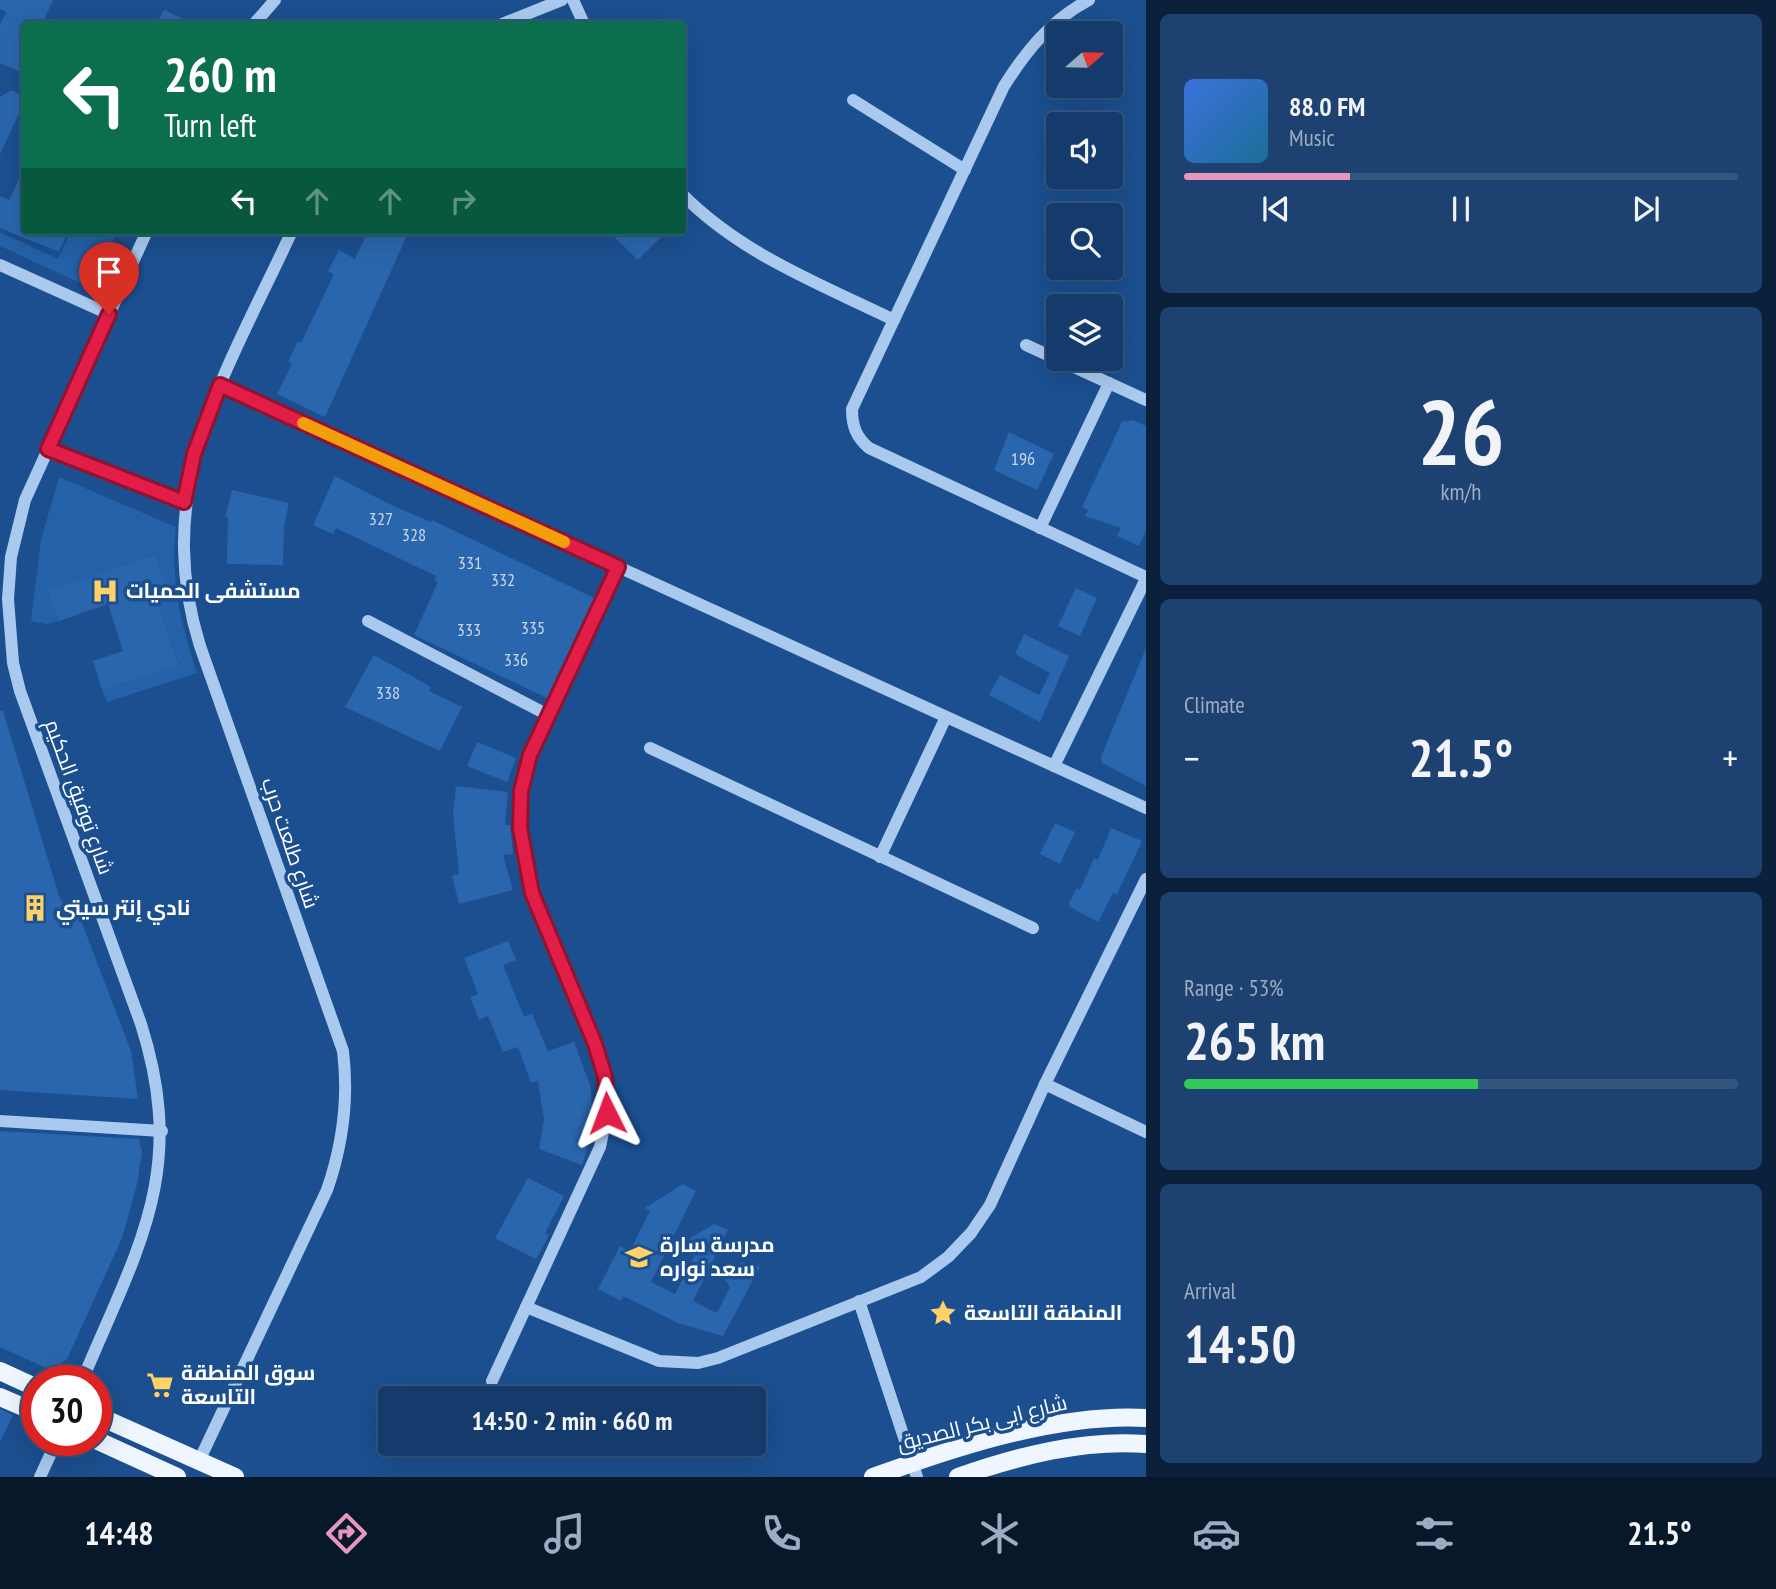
<!DOCTYPE html>
<html lang="en">
<head>
<meta charset="utf-8">
<style>
	:root { --surface:#143b6b; --page:#1d4271; --text:#f1f3f6; --muted:#9dadc1; --line:#33557e; --accent:#e797bd }
	body { margin:0; font-family:"PT Sans Narrow",Cairo,sans-serif; background:var(--page); color:var(--text); height:100vh; display:flex; flex-direction:column; font-size:26px; white-space:nowrap }
	* { box-sizing:border-box; margin:0 }
	p { font-size:23px; color:var(--muted) }
	.icon { flex:none; width:38px; height:38px; fill:none; stroke:currentColor; stroke-width:2; stroke-linecap:round; stroke-linejoin:round }
	.map { position:relative; flex:1; overflow:hidden }
	.drawer { display:flex; flex-direction:column; gap:14px; padding:14px; background:#0b203b; width:630px }
	.drawer>* { flex:none }
	.guide { position:absolute; left:21px; top:21px; width:665px; height:214px; border-radius:7px; box-shadow:0 7px 28px #0002,0 0 0 2px var(--line); background:#0b6e4f; color:#fff; overflow:hidden }
	.needle { width:46px; rotate:70deg }
	.tools { position:absolute; left:1046px; top:21px; display:grid; gap:14px }
	.tools a { display:grid; place-items:center; width:77px; height:77px; border-radius:7px; background:var(--surface); box-shadow:0 7px 28px #0002,0 0 0 2px var(--line); font-size:35px }
	.speed { position:absolute; left:21px; top:1365px; display:flex; gap:14px; font-size:35px; font-weight:700; text-align:center }
	.speed>* { display:grid; place-content:center; width:91px; height:91px; border-radius:50%; background:var(--surface); box-shadow:0 7px 28px #0002,0 0 0 2px var(--line); line-height:1 }
	.speed .limit { border:10px solid #d22; background:#fff; color:#111 }
	.pin { position:absolute; display:grid; place-items:center; width:60px; height:60px; color:#fff; margin:-72px -30px; border-radius:50% 50% 50% 0; rotate:-45deg; box-shadow:0 0 7px #0007 }
	.pin .icon { rotate:45deg }
	.me { position:absolute; width:77px; margin:-38px; rotate:357deg; stroke-linejoin:round; filter:drop-shadow(0 0 5px #0008) }
	.turn { display:flex; align-items:center; gap:24px; height:147px; padding:0 28px; font-size:32px }
	.turn .icon { width:91px; height:91px; stroke-width:2.5 }
	.turn b { display:block; font-size:49px; line-height:60px }
	.lanes { display:flex; align-items:center; height:66px; padding:0 28px; background:#0003; justify-content:center; gap:35px; direction:ltr }
	.lanes .off { opacity:.35 }
	.big { font-size:52px; font-weight:700; line-height:1.1 }
	.drawer .widget { flex:1; display:flex; flex-direction:column; justify-content:center; gap:10px; min-width:0; padding:0 24px; border-radius:10px; background:var(--page) }
	.drawer .dial { align-items:center; gap:0 }
	.dial b { font-size:91px; line-height:1 }
	.song { display:flex; align-items:center; gap:21px }
	.cover { width:84px; height:84px; border-radius:10px; background:linear-gradient(135deg,hsl(220 70% 55%),hsl(200 70% 35%)) }
	.played { height:7px; border-radius:4px; background:linear-gradient(90deg,var(--accent) 30%,var(--line) 30%) }
	.keys { display:flex; justify-content:space-around; direction:ltr }
	.heat { display:flex; justify-content:space-between; align-items:center; font-size:38px; direction:ltr }
	.charge { height:10px; border-radius:5px; background:linear-gradient(90deg,#34c759 53%,var(--line) 0) }
	.trip { position:absolute; left:378px; top:1386px; width:388px; height:70px; border-radius:7px; background:var(--surface); box-shadow:0 7px 28px #0002,0 0 0 2px var(--line); font-weight:700; line-height:70px; text-align:center }
	.dock { display:flex; height:112px; justify-content:space-around; align-items:center; background:#08182b; color:var(--muted) }
	.dock .icon { width:49px; height:49px }
	.dock .active { color:var(--accent) }
	.dock b { font-size:32px; color:var(--text) }
	main { display:flex; flex:1; min-height:0 }
	.map>svg:first-child { display:block }
	.green { fill:#2461a8 }
	.building { fill:#2a66ad }
	.lines { fill:none; stroke-linecap:round; stroke-linejoin:round }
	.minor { stroke:#a9c9ee; stroke-width:12 }
	.major { stroke:#f0f6ff; stroke-width:18 }
	.route-casing { stroke:#92132f; stroke-width:18 }
	.route { stroke:#e11d48; stroke-width:12 }
	.slow { stroke:#f59e0b; stroke-width:12 }
	.labels { text-anchor:middle; stroke-width:7; stroke-linejoin:round; paint-order:stroke }
	.number-label { font-size:18px; fill:#cad9ea }
	.poi-label { font-size:21px; font-weight:bold; fill:#fff; stroke:#1b4f8f; text-anchor:start }
	.street-label { font-size:21px; fill:#fff; stroke:#1b4f8f }
</style>
</head>
<body>
<main>
<div class="map">
<svg width="1146" height="1477" viewBox="0 0 1146 1477">
	<rect width="100%" height="100%" fill="#1b4f8f"/>
	<g class="green">
		<path d="M71,231h46l-26,57 -91,-42v-14l58,27z"/>
		<path d="M59,477l117,50c-6,50 5,99 21,146l-90,29 -5,-12 77,-26 -25,-73 11,-5 -10,-31 -106,35 10,31 -12,3 -16,-3 10,-81z"/>
	</g>
	<g class="building">
		<path d="M0,0h53l-11,24h-18v41l-3,7 -21,-9v-38l6,-13 -6,-3z"/>
		<path d="M164,10l30,14h-29l-7,-3z"/>
		<path d="M11,90l13,6v7l-24,51v-57z"/>
		<path d="M24,168v63h44l-9,21 -59,-24v-32l9,4z"/>
		<path d="M368,231h41l-84,186 -48,-23 15,-30 -4,-2 10,-21 3,2 33,-69 -6,-3 11,-21 16,9z"/>
		<path d="M608,231h59l-29,29z"/>
		<path d="M1133,420l13,6v105l-7,15 -22,-10 4,-8 -36,-12 3,-6 -6,-3 40,-85z"/>
		<path d="M1009,432l45,22 -17,36 -43,-20z"/>
		<path d="M335,476l52,27 44,19 1,-2 162,78 -47,100 -133,-63 24,-53 -4,-1 2,-5 -100,-48 -3,6 -20,-9z"/>
		<path d="M232,490l57,13 -5,23 -1,39 -56,-1 1,-47h-3z"/>
		<path d="M155,555l11,32 -12,4 25,74 -77,25 -9,-29 30,-10 -15,-47 -49,17 -11,-31z"/>
		<path d="M1076,588l21,10 -17,38 -22,-10z"/>
		<path d="M1024,634l45,22 -29,66 -51,-27 11,-20 39,20 11,-22 -35,-19z"/>
		<path d="M1146,648v138l-44,-23 -1,-6z"/>
		<path d="M374,655l57,32 -2,4 33,16 -22,44 -95,-44z"/>
		<path d="M0,711h3l57,188 20,19 51,133 7,48 -138,-9z"/>
		<path d="M477,742l39,16 -9,24 -40,-16z"/>
		<path d="M456,786l52,6 -3,33h5l3,29 -10,1 10,35 -54,14 -7,-28 7,-2 -6,-60z"/>
		<path d="M1055,823l20,9 -15,32 -20,-10z"/>
		<path d="M1111,828l31,13 -25,53 -4,-1 -15,29 -28,-15 -1,-5 8,-14 3,2 14,-32 4,2z"/>
		<path d="M508,941l8,19 -13,5 21,52 8,-3 16,37 26,-9 17,46 1,43 -10,34 -43,-16 5,-29 -6,-39 -7,2 -13,-36 -15,5 -15,-36 -9,4 -9,-23 8,-3 -14,-36z"/>
		<path d="M0,1131l139,8 3,13 -5,32 -15,54 -55,121 -12,9h-9l-46,-21z"/>
		<path d="M528,1178l36,18 -19,37 4,2 -13,24 -41,-21z"/>
		<path d="M683,1184l13,7 -45,91 24,12 23,-45 -8,-11 24,-14 14,6 -35,71 24,12 13,-26 -8,-12 21,-13 17,5 -37,69 -45,-13 -55,-27 -2,5 -23,-12 22,-43 10,5 20,-40 -5,-3z"/>
		<path d="M0,1409l13,6 -13,27z"/>
	</g>
	<g class="lines">
		<g class="minor">
			<path d="M573,0l11,24"/>
			<path d="M1089,0c-38,20 -62,50 -85,86l-152,323c0,17 4,28 17,39l277,129"/>
			<path d="M254,24l21,-24"/>
			<path d="M502,24l60,-24"/>
			<path d="M853,100l112,70"/>
			<path d="M682,194c59,60 138,90 212,126"/>
			<path d="M0,265l109,49"/>
			<path d="M1026,345l120,55"/>
			<path d="M220,385l926,423"/>
			<path d="M48,448l136,54"/>
			<path d="M1040,528l69,-145"/>
			<path d="M368,621l180,94"/>
			<path d="M650,748l383,180"/>
			<path d="M1054,766l92,-187"/>
			<path d="M880,857l66,-140"/>
			<path d="M1045,1084l101,48"/>
			<path d="M0,1121l162,10"/>
			<path d="M859,1301l58,176"/>
			<path d="M526,1307l133,54 39,2 20,-5 203,-81 27,-20 23,-24 19,-28 55,-121 101,-205"/>
			<path d="M82,1381c56,-134 106,-209 59,-357l-121,-333 -7,-28 -5,-64 3,-42 14,-57 122,-269"/>
			<path d="M492,1381l108,-234 7,-34 -2,-36 -10,-33 -63,-151 -12,-65 1,-37 9,-36 88,-188"/>
			<path d="M199,1461l128,-271c16,-46 22,-90 16,-139l-143,-405c-50,-160 27,-274 92,-415"/>
			<path d="M40,1477l17,-37"/>
		</g>
		<g class="major">
			<path d="M0,1371l37,17"/>
			<path d="M0,1397l37,16"/>
			<path d="M96,1415l139,62"/>
			<path d="M96,1440l81,37"/>
			<path d="M873,1477c82,-30 185,-64 273,-59"/>
			<path d="M958,1477c60,-21 125,-38 188,-33"/>
		</g>
	</g>
	<g class="lines">
		<defs>
			<path id="route" d="M109,314l-61,135 136,53 10,-48 26,-69 398,182 -88,188 -9,36 -1,37 12,65 63,151 10,33 2,36"/>
		</defs>
		<use href="#route" class="route-casing"/>
		<use href="#route" class="route"/>
		<path class="slow" d="M303,423l261,119"/>
	</g>
	<defs>
		<symbol id="hospital-bare" viewBox="-9 -9 18 18"><path d="M-5-5h3v3.5h4V-5h3V5h-3V1.5h-4V5h-3Z" fill="#ffd166" stroke="#1b4f8f" stroke-width="2.5" paint-order="stroke"/></symbol>
		<symbol id="building-bare" viewBox="-9 -9 18 18"><path d="M-4-6H4V6H1V3H-1V6H-4ZM-2.5-4.3h1.7v1.8h-1.7ZM.8-4.3h1.7v1.8H.8ZM-2.5-1h1.7V.8h-1.7ZM.8-1h1.7V.8H.8Z" fill="#ffd166" stroke="#1b4f8f" stroke-width="2.5" paint-order="stroke"/></symbol>
		<symbol id="school-bare" viewBox="-9 -9 18 18"><path d="M0-5L7-2L0 1L-7-2ZM-4 1L0 2.5L4 1V4Q0 6-4 4Z" fill="#ffd166" stroke="#1b4f8f" stroke-width="2.5" paint-order="stroke"/></symbol>
		<symbol id="sight-bare" viewBox="-9 -9 18 18"><path d="M0-6L1.8-2.2L6-1.7L2.9 1.2L3.7 5.4L0 3.3L-3.7 5.4L-2.9 1.2L-6-1.7L-1.8-2.2Z" fill="#ffd166" stroke="#1b4f8f" stroke-width="2.5" paint-order="stroke"/></symbol>
		<symbol id="supermarket-bare" viewBox="-9 -9 18 18"><path d="M-6-5.5h2.5l.6 2H6L4.5 2H-2.5L-4.4-4H-6ZM-1.5 3.2a1.3 1.3 0 1 0 .1 0ZM3 3.2a1.3 1.3 0 1 0 .1 0Z" fill="#ffd166" stroke="#1b4f8f" stroke-width="2.5" paint-order="stroke"/></symbol>
	</defs>
	<g fill-rule="evenodd">
		<use href="#hospital-bare" x="86" y="572" width="38" height="38"/>
		<use href="#building-bare" x="16" y="889" width="38" height="38"/>
		<use href="#school-bare" x="620" y="1238" width="38" height="38"/>
		<use href="#sight-bare" x="924" y="1294" width="38" height="38"/>
		<use href="#supermarket-bare" x="141" y="1366" width="38" height="38"/>
	</g>
	<g class="labels">
		<g class="number-label">
			<text x="1023" y="465">196</text>
			<text x="381" y="525">327</text>
			<text x="414" y="541">328</text>
			<text x="470" y="569">331</text>
			<text x="503" y="586">332</text>
			<text x="533" y="634">335</text>
			<text x="469" y="636">333</text>
			<text x="516" y="666">336</text>
			<text x="388" y="699">338</text>
		</g>
		<g class="poi-label">
			<text x="126" y="598">مستشفى الحميات</text>
			<text x="56" y="915">نادي إنتر سيتي</text>
			<text x="660" y="1252">مدرسة سارة<tspan x="660" dy="24">سعد نواره</tspan></text>
			<text x="964" y="1320">المنطقة التاسعة</text>
			<text x="181" y="1380">سوق المنطقة<tspan x="181" dy="24">التاسعة</tspan></text>
		</g>
		<g class="street-label">
			<text transform="translate(79 797) rotate(70)" y="7">شارع توفيق الحكيم</text>
			<text transform="translate(290 843) rotate(71)" y="7">شارع طلعت حرب</text>
			<text transform="translate(982 1423) rotate(-14)" y="7">شارع ابى بكر الصديق</text>
		</g>
	</g>
</svg>
<div class="tools">
<a><svg class="needle" viewBox="-14 -14 28 28"><path d="M0-13l5 13h-10z" fill="#e53935"/><path d="M0 13l5-13h-10z" fill="#9dadc1"/></svg></a>
<a><svg class="icon" aria-label="sound" viewBox="0 0 24 24"><path d="M4 9h4l5-4v14l-5-4H4zM17 9q2 3 0 6"/></svg></a>
<a><svg class="icon" aria-label="search" viewBox="0 0 24 24"><circle cx="10" cy="10" r="6"/><path d="M15 15l6 6"/></svg></a>
<a><svg class="icon" aria-label="layers" viewBox="0 0 24 24"><path d="M12 4l9 5-9 5-9-5zM3 14l9 5 9-5"/></svg></a>
</div>
<div class="speed"><div class="limit">30</div></div>
<div class="pin" style="left:109px;top:314px;background:#d93025"><svg class="icon" aria-label="arrive" viewBox="0 0 24 24"><path d="M6 21V4h12l-3 4 3 4H6"/></svg></div>
<svg class="me" style="left:607px;top:1113px" viewBox="-20 -20 40 40"><path d="M0-17L14 15 0 8-14 15z" fill="#e11d48" stroke="#fff" stroke-width="4"/></svg>
<div class="trip">14:50 · 2 min · 660 m</div>
<div class="guide">
<div class="turn"><svg class="icon" aria-label="left" viewBox="0 0 24 24"><path d="M17 20v-9H6M10 6l-5 5 5 5"/></svg><div><b>260 m</b>Turn left</div></div>
<div class="lanes"><svg class="icon" aria-label="left" viewBox="0 0 24 24"><path d="M17 20v-9H6M10 6l-5 5 5 5"/></svg><svg class="icon off" aria-label="ahead" viewBox="0 0 24 24"><path d="M12 20V5M6 11l6-6 6 6"/></svg><svg class="icon off" aria-label="ahead" viewBox="0 0 24 24"><path d="M12 20V5M6 11l6-6 6 6"/></svg><svg class="icon off" aria-label="right" viewBox="0 0 24 24"><path d="M7 20v-9h11M14 6l5 5-5 5"/></svg></div>
</div>
</div>
<section class="drawer">
<div class="widget">
<div class="song"><i class="cover"></i><div><b>88.0 FM</b><p>Music</p></div></div>
<div class="played"></div>
<div class="keys"><svg class="icon" aria-label="previous" viewBox="0 0 24 24"><path d="M18 5L8 12l10 7zM5 5v14"/></svg><svg class="icon" aria-label="pause" viewBox="0 0 24 24"><path d="M8 5v14M16 5v14"/></svg><svg class="icon" aria-label="next" viewBox="0 0 24 24"><path d="M6 5l10 7-10 7zM19 5v14"/></svg></div>
</div>
<div class="widget dial"><b>26</b><p>km/h</p></div>
<div class="widget"><p>Climate</p>
<div class="heat"><a>−</a><b class="big">21.5°</b><a>+</a></div>
</div>
<div class="widget"><p>Range · 53%</p><b class="big">265 km</b><div class="charge"></div></div>
<div class="widget"><p>Arrival</p><b class="big">14:50</b></div>
</section>
</main>
<nav class="dock">
<b>14:48</b>
<svg class="icon active" aria-label="directions" viewBox="0 0 24 24"><path d="M12 3l9 9-9 9-9-9zM9 14v-3h6M13 9l2 2-2 2"/></svg>
<svg class="icon" aria-label="music" viewBox="0 0 24 24"><path d="M9 18V5l10-2v13"/><circle cx="6" cy="18" r="3"/><circle cx="16" cy="16" r="3"/></svg>
<svg class="icon" aria-label="phone" viewBox="0 0 24 24"><path d="M5 4h4l2 5-3 2q2 4 5 5l2-3 5 2v4C11 20 4 13 5 4z"/></svg>
<svg class="icon" aria-label="climate" viewBox="0 0 24 24"><path d="M12 3v18M4 7l16 10M4 17L20 7"/></svg>
<svg class="icon" aria-label="car" viewBox="0 0 24 24"><path d="M5 17H2v-5l4-1 3-4h7l3 4 3 1v5h-3M9 17h6M6 11h13"/><circle cx="7" cy="17" r="2"/><circle cx="17" cy="17" r="2"/></svg>
<svg class="icon" aria-label="filters" viewBox="0 0 24 24"><path d="M4 7h16M4 17h16"/><circle cx="9" cy="7" r="2"/><circle cx="15" cy="17" r="2"/></svg>
<b>21.5°</b>
</nav>
</body>
</html>
